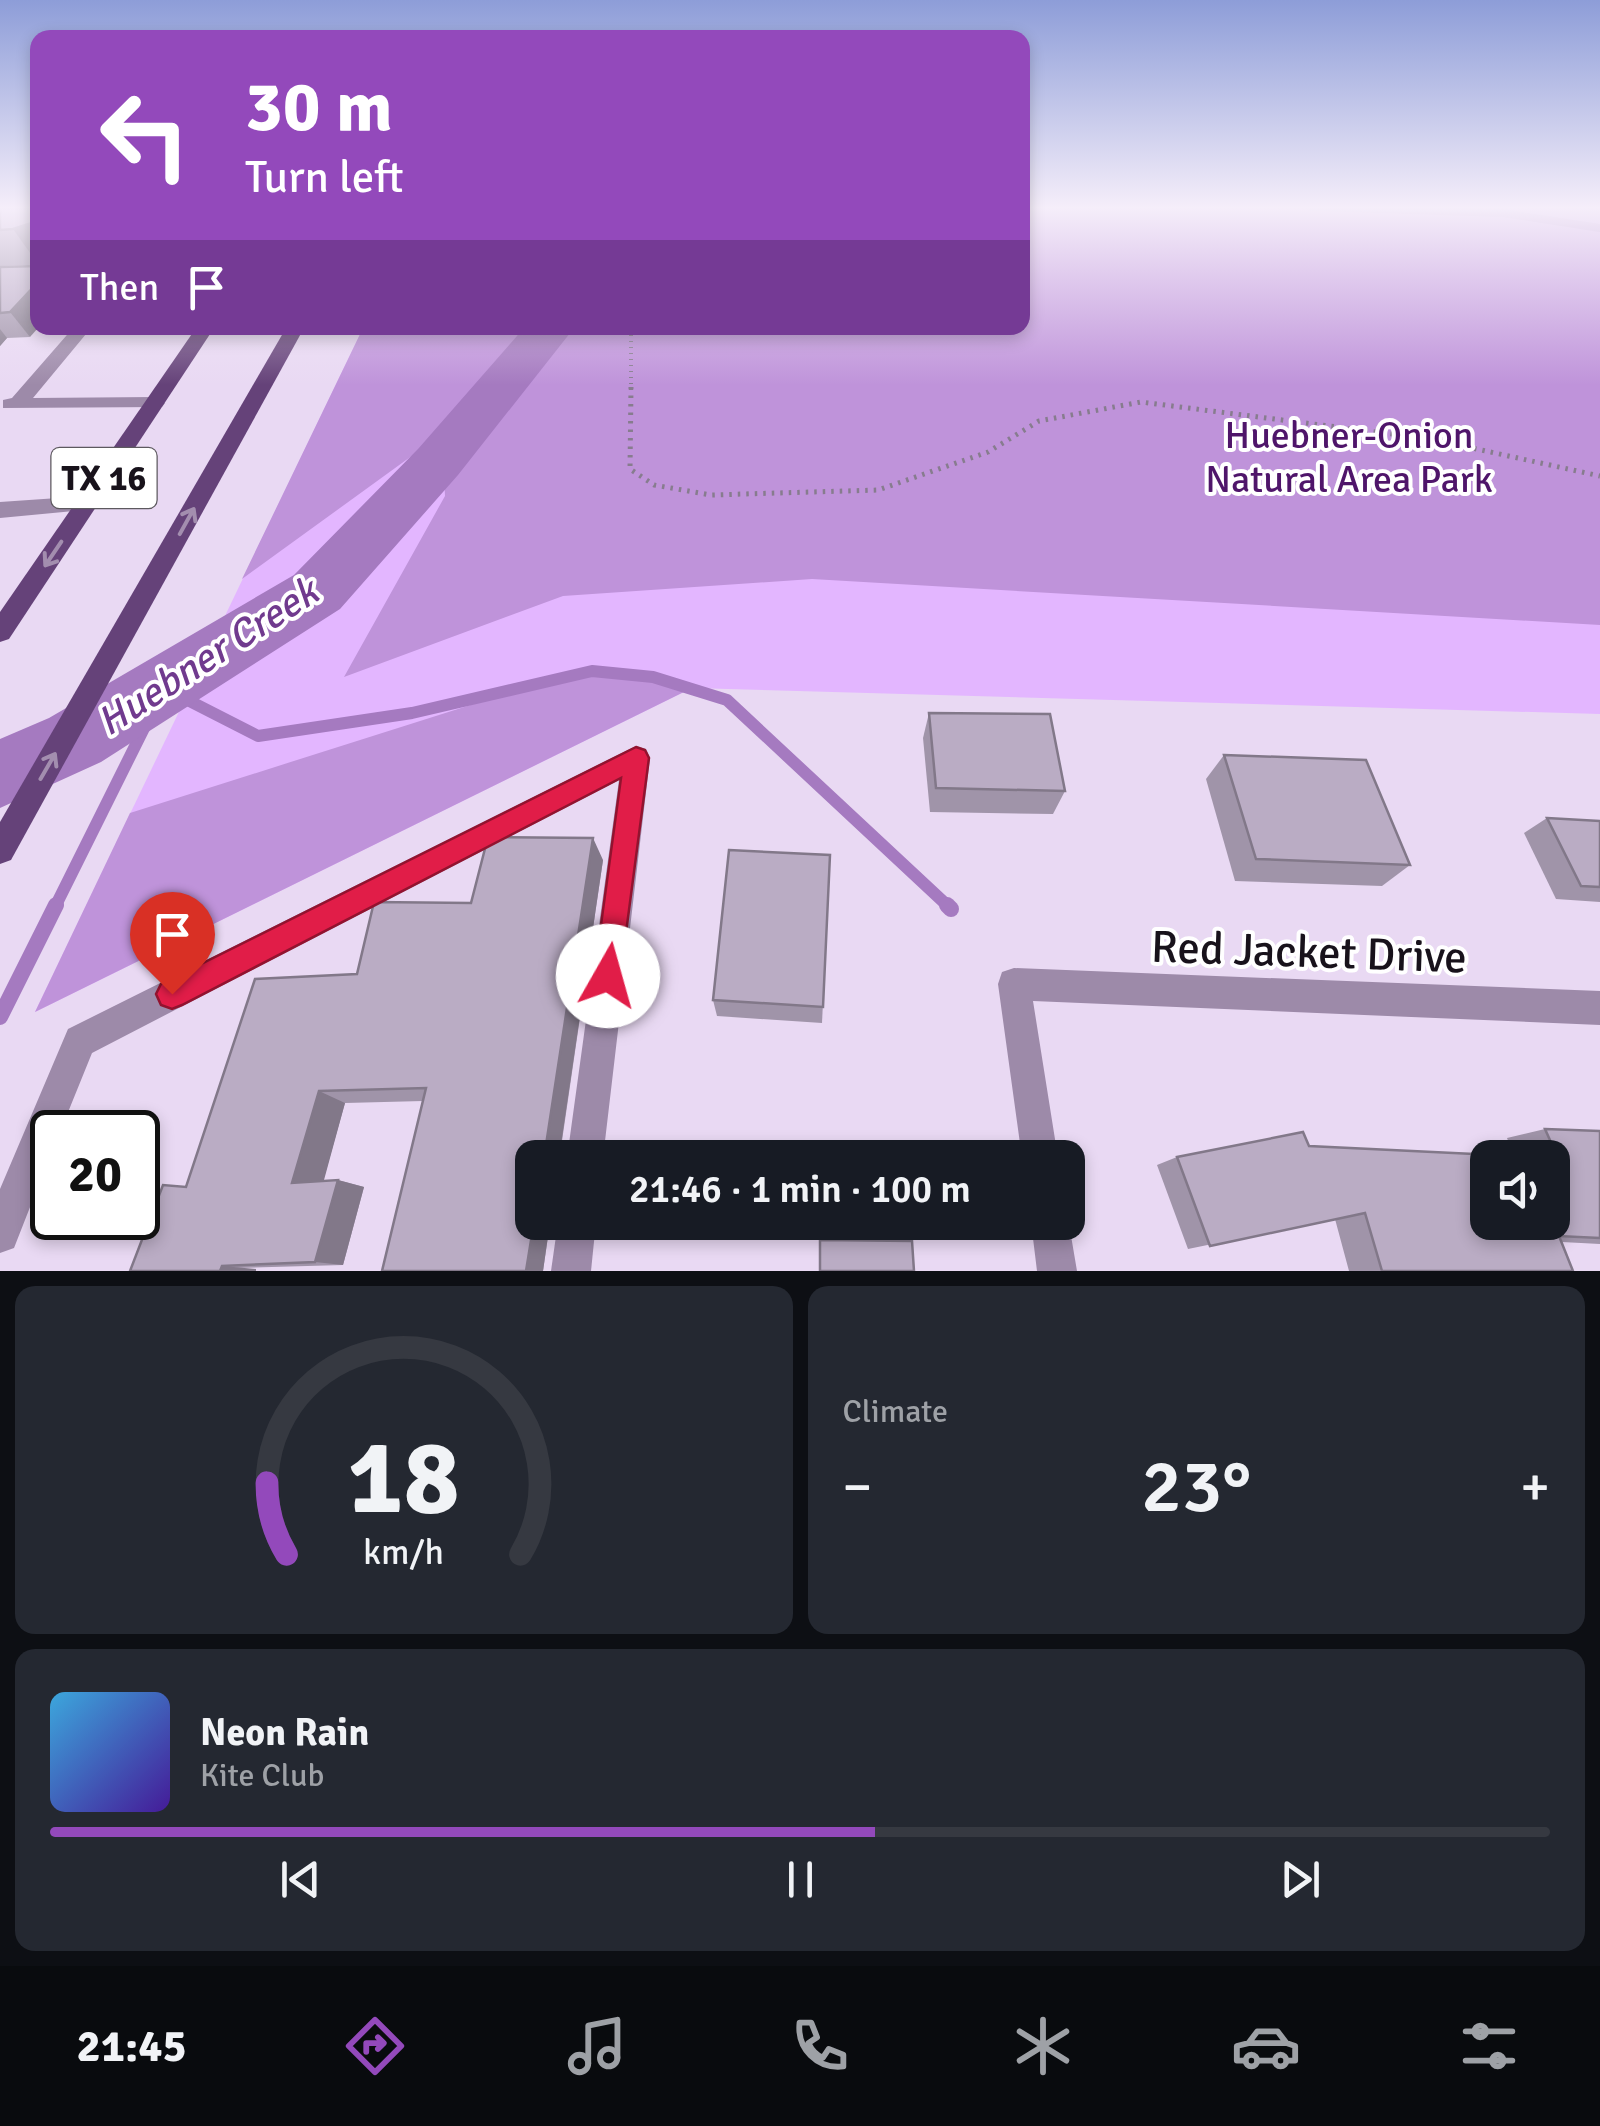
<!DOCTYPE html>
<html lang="en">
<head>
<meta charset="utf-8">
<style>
	:root { --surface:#171b24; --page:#242831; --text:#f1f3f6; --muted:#9ea1a6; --line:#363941; --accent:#9349bb }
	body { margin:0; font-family:Signika,sans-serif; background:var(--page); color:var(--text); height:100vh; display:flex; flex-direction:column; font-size:38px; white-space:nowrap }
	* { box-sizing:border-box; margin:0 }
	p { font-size:32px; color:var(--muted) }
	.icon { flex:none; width:55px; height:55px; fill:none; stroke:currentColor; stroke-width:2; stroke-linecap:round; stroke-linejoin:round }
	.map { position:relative; height:1271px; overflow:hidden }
	.side { display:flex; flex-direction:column; gap:15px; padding:15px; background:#0d0f14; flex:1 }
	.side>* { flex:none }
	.guide { position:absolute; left:30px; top:30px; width:1000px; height:305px; border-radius:20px; box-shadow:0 5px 15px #0003; background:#9349bb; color:#fff; overflow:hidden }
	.buttons { position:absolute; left:1470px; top:1140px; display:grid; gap:20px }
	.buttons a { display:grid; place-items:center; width:100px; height:100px; border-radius:20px; background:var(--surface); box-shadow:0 5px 15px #0003; font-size:50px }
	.speed { position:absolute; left:30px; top:1110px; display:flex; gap:20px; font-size:50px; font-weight:700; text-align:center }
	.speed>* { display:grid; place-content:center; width:130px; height:130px; border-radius:50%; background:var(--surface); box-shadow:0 5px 15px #0003; line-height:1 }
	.speed .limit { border:5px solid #111; border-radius:15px; background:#fff; color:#111 }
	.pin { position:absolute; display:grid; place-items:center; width:85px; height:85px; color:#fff; margin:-102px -42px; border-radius:50% 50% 50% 0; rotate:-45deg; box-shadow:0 0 10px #0007 }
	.pin .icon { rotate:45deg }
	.me { position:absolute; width:110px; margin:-55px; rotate:7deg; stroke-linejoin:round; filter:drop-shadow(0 0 8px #0008) }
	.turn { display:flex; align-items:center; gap:35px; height:210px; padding:0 50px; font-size:45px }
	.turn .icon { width:130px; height:130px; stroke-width:2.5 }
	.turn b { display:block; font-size:70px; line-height:85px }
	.then { display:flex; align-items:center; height:95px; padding:0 50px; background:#0003; gap:20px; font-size:38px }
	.big { font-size:75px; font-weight:600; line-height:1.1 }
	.side .tile { flex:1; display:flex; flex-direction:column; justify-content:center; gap:15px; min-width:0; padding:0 35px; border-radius:20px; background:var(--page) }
	.side .dial { align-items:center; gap:0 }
	.dial svg { height:260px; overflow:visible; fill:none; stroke:var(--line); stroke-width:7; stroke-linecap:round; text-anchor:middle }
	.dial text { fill:var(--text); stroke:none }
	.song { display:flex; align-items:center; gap:30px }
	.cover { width:120px; height:120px; border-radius:15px; background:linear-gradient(135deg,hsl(200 70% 55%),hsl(260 70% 35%)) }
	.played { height:10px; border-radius:5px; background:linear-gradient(90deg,var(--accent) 55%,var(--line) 55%) }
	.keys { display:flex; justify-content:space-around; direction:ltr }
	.heat { display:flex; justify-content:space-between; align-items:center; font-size:55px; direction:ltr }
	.side .tiles { flex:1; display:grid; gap:15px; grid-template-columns:1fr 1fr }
	.tile:last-child { grid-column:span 2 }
	.trip { position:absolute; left:515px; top:1140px; width:570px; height:100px; border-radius:20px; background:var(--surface); box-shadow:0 5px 15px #0003; font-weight:600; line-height:100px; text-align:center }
	.dock { display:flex; height:160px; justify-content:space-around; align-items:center; background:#090b0e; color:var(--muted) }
	.dock .icon { width:70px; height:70px }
	.dock .selected { color:var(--accent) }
	.dock b { font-size:45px; color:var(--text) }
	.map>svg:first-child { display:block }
	.green { fill:#e3b6ff }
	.forest { fill:#bf93da }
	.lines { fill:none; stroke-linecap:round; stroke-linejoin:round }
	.stream-far2 { stroke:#a57ac0; stroke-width:8 }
	.stream-far1 { stroke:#a57ac0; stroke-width:12 }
	.stream { stroke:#a57ac0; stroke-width:16 }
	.river { fill:#a57ac0; fill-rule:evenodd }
	.path-far1 { stroke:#877c8e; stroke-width:4; stroke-dasharray:1 5; stroke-linecap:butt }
	.path { stroke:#877c8e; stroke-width:5; stroke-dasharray:2.5 6; stroke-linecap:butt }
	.minor { fill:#9d8aa9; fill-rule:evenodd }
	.major { fill:#654279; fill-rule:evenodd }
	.wall { fill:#a094a9 }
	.shaded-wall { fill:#827889 }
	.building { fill:#baacc4; stroke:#827889; stroke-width:2.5; fill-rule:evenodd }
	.oneway { stroke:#a38eaf }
	.route { fill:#e11d48; stroke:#92132f; stroke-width:2.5 }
	.labels { text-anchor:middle; stroke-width:8; stroke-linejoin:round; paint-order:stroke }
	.shield { fill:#fff; stroke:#5d595f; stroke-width:2.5 }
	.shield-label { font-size:35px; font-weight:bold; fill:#18121b }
	.park-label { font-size:38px; fill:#4f156a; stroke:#fff }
	.water-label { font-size:40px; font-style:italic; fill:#703a8e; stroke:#fff }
	.near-street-label { font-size:45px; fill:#18121b; stroke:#fff }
</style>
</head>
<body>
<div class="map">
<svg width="1600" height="1271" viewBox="0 0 1600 1271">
	<rect width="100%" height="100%" fill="#e9d9f3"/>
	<path class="green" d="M1023,207h577v507l-908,-26 -657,324 328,-684h659z"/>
	<g class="forest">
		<path d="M1023,207h577v418l-788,-46 -249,17 -219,81 101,-181 -3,-62 -200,145 121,-251h659z"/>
		<path d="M590,667l102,21 -657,324 95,-199z"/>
	</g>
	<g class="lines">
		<path class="stream-far2" d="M1311,207l192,6 97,15"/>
		<path class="stream-far1" d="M55,907l109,-219 94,48 154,-23 180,-42 61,6 74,23 222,207"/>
		<g class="stream">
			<path d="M947,905l4,4"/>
			<path d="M0,1017l56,-112"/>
		</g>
		<path class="river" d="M524,328h50l-116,147 -118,134 -239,153 -101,46v-69l49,-21 245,-143 124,-126z"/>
		<path class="path-far1" d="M631,390v-62"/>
		<path class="path" d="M631,387l-1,82 24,16 57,10 167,-5 110,-38 51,-31 102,-19 290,37 169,37"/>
		<g class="minor">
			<path d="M73,328h18l-58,70 122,-1 10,6 -3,4 -159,1v-8l9,-2z"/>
			<path d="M87,496l11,8 -3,5 -95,9v-16z"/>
			<path d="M636,746l10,3 4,9 -47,400h-36l52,-378 -527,273 -32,79h-8v19l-38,97 -14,5v-64l68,-160z"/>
			<path d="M1014,968l586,23v34l-567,-24 25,157h-36l-24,-174 4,-12z"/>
			<path d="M1068,1218l9,53h-40l-6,-49h37z"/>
			<path d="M558,1222h38l-5,49h-40z"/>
		</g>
		<g class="major">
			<path d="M196,328h18l-205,311 -9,3v-30z"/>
			<path d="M286,328h18l-293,532 -11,4v-42z"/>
		</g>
	</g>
	<g class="wall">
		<path d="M0,207h38v58l-38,1z"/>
		<path d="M0,267l30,70 -23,1 -7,8z"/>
		<path d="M929,713l136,78 -12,23 -123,-2 -7,-74z"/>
		<path d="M1224,755l186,110 -28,21 -147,-5 -29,-102z"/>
		<path d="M1547,818l53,3v81l-44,-3 -32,-66z"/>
		<path d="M830,855l-8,168 -105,-7 -4,-16z"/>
		<path d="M603,860l-60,411h-161l41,-170 -78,2 -22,78 15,-1 26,7 -21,78 -213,6 56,-84 171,-213 114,-71z"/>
		<path d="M1545,1129l55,2v113l-38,-2 11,29h-224l-14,-52 -147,30 -31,-84 20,-8 132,-11 205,10 -7,-18z"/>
	</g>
	<g class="shaded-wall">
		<path d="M38,221v43l-25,-35z"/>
		<path d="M38,282v46l-8,9 -20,-25z"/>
		<path d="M0,329l7,9 -7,8z"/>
		<path d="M593,838l10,22 -44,298h-15z"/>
		<path d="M319,1091l26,12 -24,88 -29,-8z"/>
		<path d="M338,1180l26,7 -21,78 -28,-3z"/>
		<path d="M534,1222h16l-7,49h-17z"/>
		<path d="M222,1266l34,3v2h-36z"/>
	</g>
	<g class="building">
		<path d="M0,207h38v14l-25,8 -13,1z"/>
		<path d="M38,266v16l-28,30 -10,1v-46z"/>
		<path d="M929,713l121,1 15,77 -129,-3z"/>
		<path d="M1224,755l142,5 44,105 -154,-6z"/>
		<path d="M1547,818l53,3v66l-19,-1z"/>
		<path d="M488,837l105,1 -49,320h-12l2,64 -8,49h-144l44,-183 -107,3 -27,92 46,-3 -23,82 -93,4 -2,5h-90l33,-86 23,2 69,-208 102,-5 17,-72 97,1z"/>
		<path d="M729,850l101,5 -7,152 -110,-7z"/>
		<path d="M1545,1129l55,2v107l-41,-2 14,35h-191l-17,-58 -155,33 -33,-89 126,-25 6,14 249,12zM1488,1158h64v64h-64z"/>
		<path d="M820,1240l92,1 2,30h-94z"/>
	</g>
	<defs><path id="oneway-shaft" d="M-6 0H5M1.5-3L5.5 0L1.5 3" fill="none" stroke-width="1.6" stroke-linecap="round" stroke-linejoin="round" transform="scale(2.5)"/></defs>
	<g class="oneway">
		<use href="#oneway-shaft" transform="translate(187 521) rotate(-61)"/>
		<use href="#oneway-shaft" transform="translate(53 554) rotate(124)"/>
		<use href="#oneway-shaft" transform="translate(48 766) rotate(-60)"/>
	</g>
	<linearGradient id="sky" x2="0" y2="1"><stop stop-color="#8d9dd8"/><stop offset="0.54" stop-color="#f5eefa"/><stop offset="1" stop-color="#f5eefa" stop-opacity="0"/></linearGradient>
	<rect width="1600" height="385" fill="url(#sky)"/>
	<path class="route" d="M636,747l9,3 4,8 -30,228 -11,5 -10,-5 -4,-10 27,-198 -439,227 -10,4 -11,-4 -5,-11 5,-10z"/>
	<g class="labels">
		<rect class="shield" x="51.5" y="448" width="105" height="60" rx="8"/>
		<g class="shield-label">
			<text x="104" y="490">TX 16</text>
		</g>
		<g class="park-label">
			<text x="1349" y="448">Huebner-Onion<tspan x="1349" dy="44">Natural Area Park</tspan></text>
		</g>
		<g class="water-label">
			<text transform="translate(207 656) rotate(-33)" y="14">Huebner Creek</text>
		</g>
		<g class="near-street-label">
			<text transform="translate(1309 951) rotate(2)" y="16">Red Jacket Drive</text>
		</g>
	</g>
</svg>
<div class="buttons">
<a><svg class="icon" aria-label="sound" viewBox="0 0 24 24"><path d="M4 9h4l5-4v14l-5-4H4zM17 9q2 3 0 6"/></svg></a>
</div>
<div class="speed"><div class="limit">20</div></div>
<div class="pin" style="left:172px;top:994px;background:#d93025"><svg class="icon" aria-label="arrive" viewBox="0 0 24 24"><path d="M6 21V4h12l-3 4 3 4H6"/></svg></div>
<svg class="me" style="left:608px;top:976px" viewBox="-20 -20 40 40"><circle r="19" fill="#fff"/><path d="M0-13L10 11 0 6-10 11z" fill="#e11d48"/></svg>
<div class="trip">21:46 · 1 min · 100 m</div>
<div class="guide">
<div class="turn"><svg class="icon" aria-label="left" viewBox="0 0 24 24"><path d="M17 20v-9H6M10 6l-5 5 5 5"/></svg><div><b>30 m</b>Turn left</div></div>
<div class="then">Then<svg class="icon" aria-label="arrive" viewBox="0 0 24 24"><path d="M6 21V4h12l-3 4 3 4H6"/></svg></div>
</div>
</div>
<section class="side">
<div class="tiles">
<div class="tile dial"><svg viewBox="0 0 100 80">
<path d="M14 69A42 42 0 1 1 86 69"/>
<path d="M14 69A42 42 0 0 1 8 47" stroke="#9349bb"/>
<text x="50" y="56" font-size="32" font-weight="700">18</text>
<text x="50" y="72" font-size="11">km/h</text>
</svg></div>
<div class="tile"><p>Climate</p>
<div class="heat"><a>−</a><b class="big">23°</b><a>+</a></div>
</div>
<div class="tile">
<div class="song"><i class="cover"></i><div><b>Neon Rain</b><p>Kite Club</p></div></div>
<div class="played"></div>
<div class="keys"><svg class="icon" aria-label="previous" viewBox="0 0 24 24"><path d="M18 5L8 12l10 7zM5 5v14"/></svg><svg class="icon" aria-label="pause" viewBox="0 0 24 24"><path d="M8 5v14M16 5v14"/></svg><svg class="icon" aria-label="next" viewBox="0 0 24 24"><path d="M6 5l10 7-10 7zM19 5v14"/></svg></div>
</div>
</div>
</section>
<nav class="dock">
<b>21:45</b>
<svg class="icon selected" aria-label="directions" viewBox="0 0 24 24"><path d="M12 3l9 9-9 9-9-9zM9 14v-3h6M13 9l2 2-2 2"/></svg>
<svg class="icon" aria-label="music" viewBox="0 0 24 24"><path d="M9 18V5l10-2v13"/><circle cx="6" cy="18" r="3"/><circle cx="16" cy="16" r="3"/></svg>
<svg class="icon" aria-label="phone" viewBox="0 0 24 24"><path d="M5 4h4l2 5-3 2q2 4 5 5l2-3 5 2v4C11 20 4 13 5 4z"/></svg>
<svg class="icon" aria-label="climate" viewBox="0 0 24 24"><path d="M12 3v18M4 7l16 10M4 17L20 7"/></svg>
<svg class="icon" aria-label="car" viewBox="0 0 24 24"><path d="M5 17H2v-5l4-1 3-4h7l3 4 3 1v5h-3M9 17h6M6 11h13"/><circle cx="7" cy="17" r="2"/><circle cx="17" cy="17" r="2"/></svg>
<svg class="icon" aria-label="filters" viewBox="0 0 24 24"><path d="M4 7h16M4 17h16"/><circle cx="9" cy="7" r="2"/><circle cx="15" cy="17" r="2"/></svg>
</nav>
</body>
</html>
